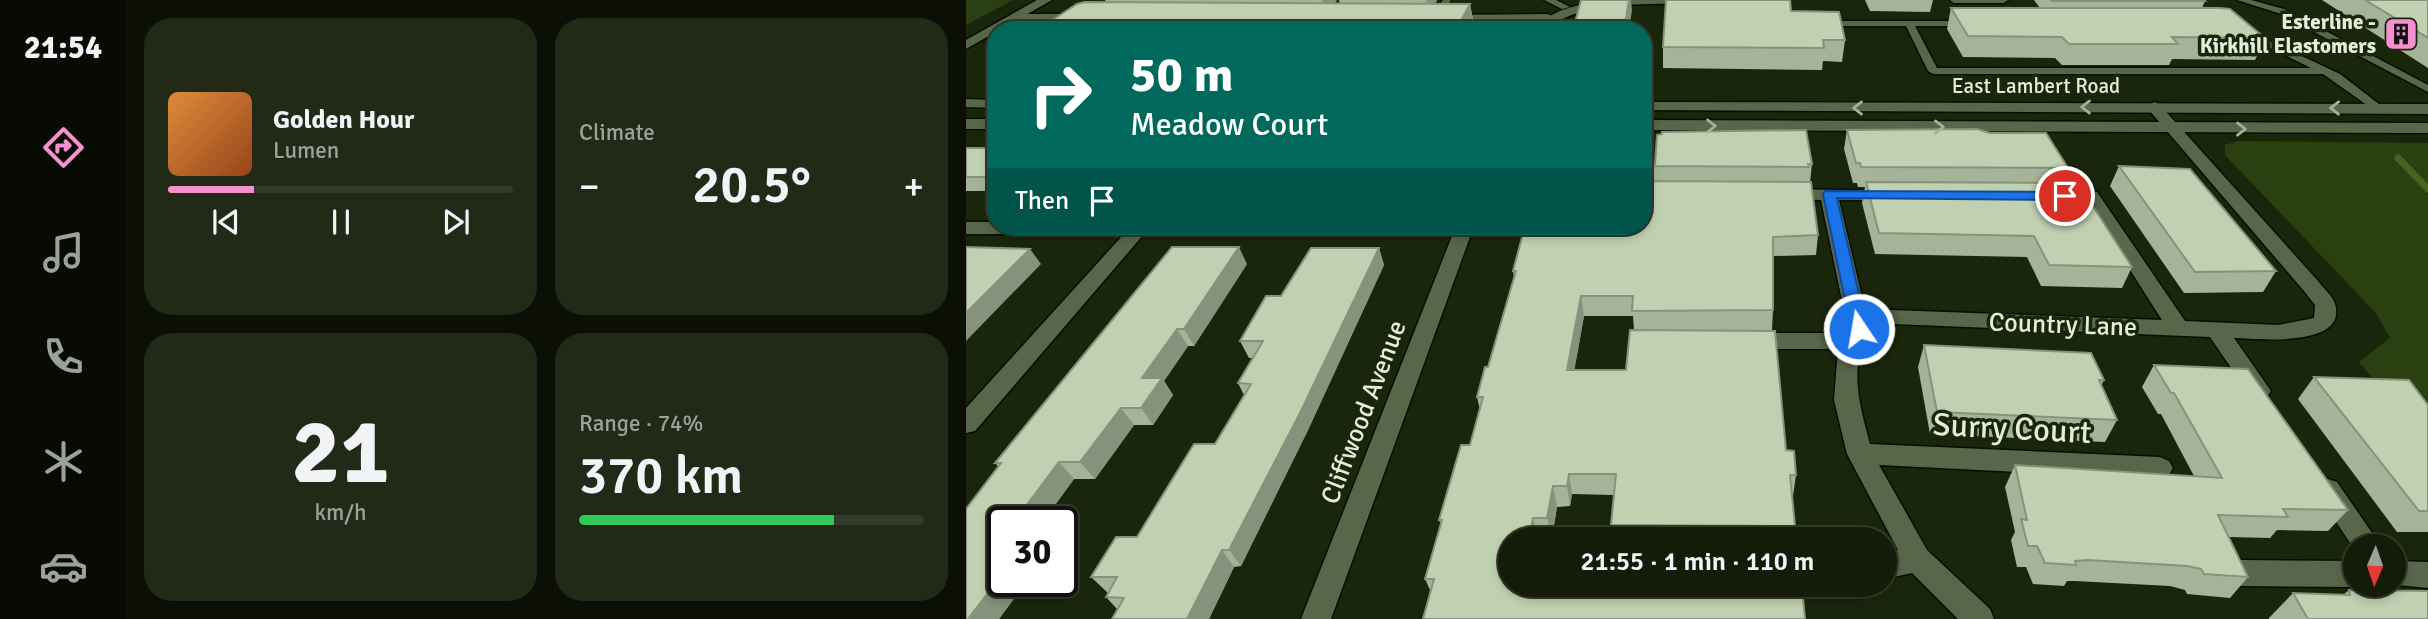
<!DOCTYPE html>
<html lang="en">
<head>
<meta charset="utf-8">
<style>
	:root { --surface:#141c09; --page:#212917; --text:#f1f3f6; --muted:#9da19c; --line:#333a2a; --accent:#f690cf }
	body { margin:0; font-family:Signika,sans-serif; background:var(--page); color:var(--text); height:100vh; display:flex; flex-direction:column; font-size:26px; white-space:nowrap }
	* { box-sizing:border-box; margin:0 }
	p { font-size:23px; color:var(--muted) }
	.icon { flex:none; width:38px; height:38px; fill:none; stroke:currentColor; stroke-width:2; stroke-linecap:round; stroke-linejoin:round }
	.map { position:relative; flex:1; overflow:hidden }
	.side { display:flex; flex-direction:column; gap:18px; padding:18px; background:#0b0f05; width:840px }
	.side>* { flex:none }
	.top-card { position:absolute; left:21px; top:21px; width:665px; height:214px; border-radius:28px; box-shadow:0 4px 10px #0003,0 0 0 2px var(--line); background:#00695c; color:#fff; overflow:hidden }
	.needle { width:46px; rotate:182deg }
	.tools { position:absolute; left:1377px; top:534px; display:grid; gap:14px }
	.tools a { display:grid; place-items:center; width:63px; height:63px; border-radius:50%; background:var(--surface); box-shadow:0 4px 10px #0003,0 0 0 2px var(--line); font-size:35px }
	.speed { position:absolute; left:21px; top:506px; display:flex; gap:14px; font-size:35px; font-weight:700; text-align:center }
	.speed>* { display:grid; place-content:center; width:91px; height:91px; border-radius:50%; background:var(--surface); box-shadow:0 4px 10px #0003,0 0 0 2px var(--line); line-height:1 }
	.speed .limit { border:4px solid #111; border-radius:10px; background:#fff; color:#111 }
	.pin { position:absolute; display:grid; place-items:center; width:60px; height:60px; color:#fff; margin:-30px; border:4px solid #fff; border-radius:50%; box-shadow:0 2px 7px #0007 }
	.me { position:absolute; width:77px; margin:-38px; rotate:348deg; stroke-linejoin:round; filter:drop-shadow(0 0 5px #0008) }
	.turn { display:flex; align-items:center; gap:24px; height:147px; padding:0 28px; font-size:32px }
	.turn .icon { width:91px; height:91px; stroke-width:2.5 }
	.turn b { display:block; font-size:49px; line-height:60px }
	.then { display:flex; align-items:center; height:66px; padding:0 28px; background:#0003; gap:14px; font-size:26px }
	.big { font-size:52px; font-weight:600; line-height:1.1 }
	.side .tile { flex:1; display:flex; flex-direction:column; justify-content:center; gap:10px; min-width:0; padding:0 24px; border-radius:28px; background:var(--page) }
	.side .dial { align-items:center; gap:0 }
	.dial b { font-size:91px; line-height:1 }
	.song { display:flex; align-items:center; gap:21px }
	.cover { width:84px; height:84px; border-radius:10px; background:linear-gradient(135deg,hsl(30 70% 55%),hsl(20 70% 35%)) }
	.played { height:7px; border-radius:4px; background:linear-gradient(90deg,var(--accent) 25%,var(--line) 25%) }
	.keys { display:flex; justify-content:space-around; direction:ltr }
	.heat { display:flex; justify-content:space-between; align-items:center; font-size:38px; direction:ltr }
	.charge { height:10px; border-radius:5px; background:linear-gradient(90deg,#34c759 74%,var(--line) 0) }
	.side .tiles { flex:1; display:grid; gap:18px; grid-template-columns:repeat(2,1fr) }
	.trip { position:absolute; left:532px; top:527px; width:399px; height:70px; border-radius:35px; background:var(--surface); box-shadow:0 4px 10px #0003,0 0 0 2px var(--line); font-weight:600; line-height:70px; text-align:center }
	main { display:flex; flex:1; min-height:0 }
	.dock { display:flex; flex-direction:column; width:126px; justify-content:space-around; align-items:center; background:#080b04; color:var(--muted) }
	.dock .icon { width:49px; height:49px }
	.dock .active { color:var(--accent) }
	.dock b { font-size:32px; color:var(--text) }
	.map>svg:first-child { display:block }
	.green { fill:#2b4010 }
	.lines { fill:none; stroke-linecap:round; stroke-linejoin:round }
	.stream { stroke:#45641f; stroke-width:7 }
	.lane-casing { stroke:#050f00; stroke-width:3 }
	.street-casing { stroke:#050f00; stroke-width:3 }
	.secondary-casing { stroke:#050f00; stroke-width:3 }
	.lane { fill:#58674a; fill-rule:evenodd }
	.street { fill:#58674a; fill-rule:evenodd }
	.secondary { fill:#58674a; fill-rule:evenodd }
	.wall { fill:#a5b498; fill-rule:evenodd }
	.shaded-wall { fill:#86927c }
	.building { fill:#c0d1b1; stroke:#86927c; stroke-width:2 }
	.oneway { stroke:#a5b19a }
	.route { fill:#1a73e8; stroke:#114b97; stroke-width:2 }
	.labels { text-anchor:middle; stroke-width:7; stroke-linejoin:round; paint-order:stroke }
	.far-poi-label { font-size:21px; font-weight:bold; fill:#e4eddc; stroke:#1a260c; text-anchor:end }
	.far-street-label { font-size:21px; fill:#e4eddc; stroke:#1a260c }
	.street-label { font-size:26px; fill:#e4eddc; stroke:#1a260c }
	.near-street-label { font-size:32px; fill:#e4eddc; stroke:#1a260c }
</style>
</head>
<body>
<main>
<nav class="dock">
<b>21:54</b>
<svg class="icon active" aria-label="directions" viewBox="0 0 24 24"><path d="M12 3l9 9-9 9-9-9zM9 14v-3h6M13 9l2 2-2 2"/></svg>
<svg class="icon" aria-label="music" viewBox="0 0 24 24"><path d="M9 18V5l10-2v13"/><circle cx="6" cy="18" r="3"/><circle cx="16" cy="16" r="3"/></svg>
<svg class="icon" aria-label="phone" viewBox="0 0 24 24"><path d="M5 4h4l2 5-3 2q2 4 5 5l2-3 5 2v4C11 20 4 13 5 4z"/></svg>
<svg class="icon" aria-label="climate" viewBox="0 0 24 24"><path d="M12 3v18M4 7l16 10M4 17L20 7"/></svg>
<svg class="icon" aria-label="car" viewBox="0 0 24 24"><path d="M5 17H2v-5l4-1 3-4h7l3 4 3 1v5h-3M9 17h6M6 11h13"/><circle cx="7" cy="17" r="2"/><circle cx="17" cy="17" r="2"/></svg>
</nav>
<section class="side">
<div class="tiles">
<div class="tile">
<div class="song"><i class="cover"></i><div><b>Golden Hour</b><p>Lumen</p></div></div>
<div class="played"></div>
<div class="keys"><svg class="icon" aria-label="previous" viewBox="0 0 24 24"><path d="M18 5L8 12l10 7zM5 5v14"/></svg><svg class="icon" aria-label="pause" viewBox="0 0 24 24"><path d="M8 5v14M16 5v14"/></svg><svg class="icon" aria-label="next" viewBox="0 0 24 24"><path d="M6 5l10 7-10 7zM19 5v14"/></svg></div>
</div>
<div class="tile"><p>Climate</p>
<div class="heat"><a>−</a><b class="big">20.5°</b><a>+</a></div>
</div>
<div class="tile dial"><b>21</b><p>km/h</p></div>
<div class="tile"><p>Range · 74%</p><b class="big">370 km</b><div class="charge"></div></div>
</div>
</section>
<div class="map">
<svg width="1462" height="619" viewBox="0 0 1462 619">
	<rect width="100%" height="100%" fill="#1a260c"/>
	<g class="green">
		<path d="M0,0h47l-47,25z"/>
		<path d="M1272,141l190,2v301l-69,-82 31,-24 -14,-25 -151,-158v-10z"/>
	</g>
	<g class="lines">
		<path class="stream" d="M1432,158l30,31"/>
		<defs>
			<g id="lane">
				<path d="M477,0h8l-9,15 106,-1 5,3 -5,3h-115l-2,-2z"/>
				<path d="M578,0h12l14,7 -8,2z"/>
				<path d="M984,0h58l-4,3h-50z"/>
				<path d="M1271,0h14l33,9 144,76v7l-150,-79z"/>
				<path d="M50,14h61l5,3 -17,13h-12l14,-10 -54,-1v-4z"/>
				<path d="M874,21h131v4l-3,1h-53l22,42h374l-70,-34v-4l3,-1 96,45 44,34 -10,2 -51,-36h-390l-5,-3 -22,-45h-63l-5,-3z"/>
			</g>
			<g id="street">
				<path d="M71,0h15l-86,49v-9z"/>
				<path d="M645,0h90l-6,4c-40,0 -118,-4 -148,26h-13c18,-23 49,-26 77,-30z"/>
				<path d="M1188,102l5,2 159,177c5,7 15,15 17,23 13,44 -77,35 -101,34l37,53 -4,6 -8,3 -8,-3 -41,-60 -317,-13 -26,10c-18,36 -7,73 3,110l290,13 9,4 4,7 -4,7 -9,4 -281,-14 48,85 63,59 4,10h-36l-46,-46 -27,6v-26l13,-3 -51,-96 -13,-54 4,-51h-89l-8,-3 -3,-5 3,-5 8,-3h97l2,-4 -27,-129 -37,-1 -9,-5 9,-5 113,2 3,4 -9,5h-52l28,118 24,-8 271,10 -76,-119h-26l-9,-5c9,-9 34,-7 46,-4l88,129 93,4 36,-7 1,-13 -11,-14 -155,-181 -3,-3z"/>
				<path d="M0,222h30v4l477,2 -9,6h-320l-169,197 -9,2v-25l158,-174h-158z"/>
				<path d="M1362,479l9,3 44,64h-25v6l-41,-62 4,-8z"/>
				<path d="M1275,560l115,1v23h7l-7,3 -115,-1 -10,-4 -4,-9 4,-9z"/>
				<path d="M1428,561l34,1v26l-41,-4h7z"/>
			</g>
			<g id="secondary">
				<path d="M0,99l30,1v8l-30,-1z"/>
				<path d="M677,102l785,2v10l-785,-4z"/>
				<rect x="0" y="119" width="30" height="10"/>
				<path d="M677,120l785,3v10l-785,-3z"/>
				<path d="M490,226h18l-143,393h-30z"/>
			</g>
		</defs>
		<use href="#lane" class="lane-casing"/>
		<use href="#street" class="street-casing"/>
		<use href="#secondary" class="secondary-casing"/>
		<use href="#lane" class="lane"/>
		<use href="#street" class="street"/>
		<use href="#secondary" class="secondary"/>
	</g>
	<g class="wall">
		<path d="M139,0h232l-3,3 6,1 -1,-4h98l-2,4h35l4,21 -3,5h-434l69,-28z"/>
		<path d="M899,0h68l-3,12 -60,-1z"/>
		<path d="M1068,0h170l1,1 -3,7 63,30 -10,22 -83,-1 -3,6h-107l-7,-7 -92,-1 -16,-28 4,-21h89z"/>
		<path d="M1356,0h106v68z"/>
		<path d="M825,11l54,29 -3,22 -19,-1 -1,9 -159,-2v-21z"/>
		<path d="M881,130l221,38 -5,15 69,84 -10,21 -81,-2 -14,-29 -152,-3 -13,-51 3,-16h-7l-1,-4h-4l-9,-34z"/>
		<path d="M30,144v47h-30v-43h25z"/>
		<path d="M677,164h169l-2,18 8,53 -2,20 -43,1v54l-1,20 -54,1 68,119 10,25 -3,21h-1l3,30 -2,13h-180l-2,-14 3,-30 -42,-1 -2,12 -13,1 -5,31 -42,1v45h53v2l-132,6 -6,-13 16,-54 -2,-5 31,-75 10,-35 -3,-13 11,-30 26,-89 -1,-7 130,-45zM618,316h49l1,14 -8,40h-52z"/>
		<path d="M1153,166l157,105 -13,21 -79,1 -74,-107z"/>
		<path d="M413,248l5,17 -76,165 -67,136 -7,1 -25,52h-97l5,-10 -11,-12 2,-4 -17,-16 46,-40 78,-93 29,-49 -6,-12 15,-25h-4l-9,-17 41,-45z"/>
		<path d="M281,264l-53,82h-6l-24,35 9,14 -20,30h-19l-39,54h-21l-30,41 1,2h-42v59h45l-5,8h-22l-22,30 -1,-153 -3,-3z"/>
		<path d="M958,345l180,35 -3,6 16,34 -12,22 -175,-8 -12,-67z"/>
		<path d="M1188,365l194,145 -20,21 -51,-1 -7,8 -41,-1 19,40 -18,21 -43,-4 -2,-4 -15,-4 -95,-5h-8l-3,5 -31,-2 -7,-17h-9l-6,-27 4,-8 -10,-45 10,-22 179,11 -33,-62h-3l-16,-27z"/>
		<path d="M1348,377l114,28v127h-31l-99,-133z"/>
		<path d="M1383,590l79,29h-159v-1l24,-25 50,2z"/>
	</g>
	<g class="shaded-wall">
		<path d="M356,0h15l-11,12z"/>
		<path d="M460,0h11l-8,12z"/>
		<path d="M663,0h2l1,10 -3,20h-5z"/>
		<path d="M504,4l4,21 -3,5h-15z"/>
		<path d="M273,247l8,17 -53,82 -10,-17z"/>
		<path d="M413,248l5,17 -76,165 -67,136 -12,-16z"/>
		<path d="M64,249l11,15 -75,77v-28z"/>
		<path d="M615,296l3,20 -13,74 -4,-20z"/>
		<path d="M211,329l11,17 -24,35 9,14 -20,30 -12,-17 1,-30z"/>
		<path d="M155,408l13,17 -39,54 -15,-17z"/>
		<path d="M93,462l15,17 -30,41 1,2h-24l-4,-4z"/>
		<path d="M603,474l3,20 -2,12 -3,-20z"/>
		<path d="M587,486l4,21 -5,31 -5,-20z"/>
		<path d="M567,518l5,20v1h-9z"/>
		<path d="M256,550l12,17 -25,52h-22z"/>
		<path d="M36,573l1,8h9l9,8 -22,30h-31z"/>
		<path d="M68,581h14l-5,8z"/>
	</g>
	<g class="building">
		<path d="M615,0h48l-5,30h-51z"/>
		<path d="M700,0h124l1,11 48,1 6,28h-22l1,8 -161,-1z"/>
		<path d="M1085,0h153l1,1h-153z"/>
		<path d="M1399,0h63v38z"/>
		<path d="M119,2l385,2 -14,26h-419l40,-26z"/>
		<path d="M985,8h269l10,1 35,29 -93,-1 6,7h-109l-7,-7 -94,-1z"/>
		<path d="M1011,129l13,4h56l22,35 -207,-1 -1,-4h-4l-9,-33z"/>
		<path d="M840,130l6,34h-4l1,3 -166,-1v-2h12l2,-29 5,-1v-2z"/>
		<path d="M30,144v33h-30v-29h25z"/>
		<path d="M1153,166l71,3 86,102 -81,1z"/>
		<path d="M677,181l168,1 7,53 -45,2v73l-141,1 1,-15h-52l-14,74h59l4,-40 145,1 11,119 8,1 2,24h-6l5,51 -184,-1 5,-51h-47l-2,12h-14l-6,32h-14l-4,21h-19v45h47v2l243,5v6h3l2,22h-382l11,-40h-9l17,-59h-3l22,-75h9l13,-48h-6l8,-30h3l28,-96h-3l12,-45h118z"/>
		<path d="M900,182l212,1 54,84 -83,-2 -15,-29 -155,-3z"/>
		<path d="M0,247l64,2 -64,64z"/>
		<path d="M206,247h67l-55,82h-7l-35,49h20l-21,30h-20l-41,54h-21l-42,56h25l-3,4h-36v51l-35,46h-2v-110l35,-46h-6z"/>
		<path d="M345,248h68l-79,165 -71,137h-7l-35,69h-75l12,-21 -18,-1 11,-20h-26l25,-40h21l57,-93h21l36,-60 -13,-1 25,-42h-23l26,-45h15z"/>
		<path d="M958,345l167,8 13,27h-5l18,40 -180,-8z"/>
		<path d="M1188,365l94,4 100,141 -65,-1 5,8 -70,-2 30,62 -44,-3 -3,-5 -14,-3 -99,-6 -13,1 1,4 -31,-2 -8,-17h-9l-7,-27 6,1 -12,-55 207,13 -48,-85h-3z"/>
		<path d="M1348,377l95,3 19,25v106h-9z"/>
		<path d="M1383,590l79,1v28h-120l-15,-26 57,2z"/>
	</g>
	<defs><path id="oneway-chevron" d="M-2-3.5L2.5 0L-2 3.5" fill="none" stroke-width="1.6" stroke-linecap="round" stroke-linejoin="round" transform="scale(1.75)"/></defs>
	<g class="oneway">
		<use href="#oneway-chevron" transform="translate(1120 107) rotate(180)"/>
		<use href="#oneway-chevron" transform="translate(892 108) rotate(-180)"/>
		<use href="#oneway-chevron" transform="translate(1369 108) rotate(-179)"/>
		<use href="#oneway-chevron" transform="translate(745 126)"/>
		<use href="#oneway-chevron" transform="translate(973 127)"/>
		<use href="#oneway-chevron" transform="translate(1275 129)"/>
	</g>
	<path class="route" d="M859,191l240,1 7,4 -7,4 -228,-2 30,131 -8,5 -8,-5 -28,-135z"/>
	<defs>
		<symbol id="building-square" viewBox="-11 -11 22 22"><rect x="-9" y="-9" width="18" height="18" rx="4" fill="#f690cf" stroke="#1a260c"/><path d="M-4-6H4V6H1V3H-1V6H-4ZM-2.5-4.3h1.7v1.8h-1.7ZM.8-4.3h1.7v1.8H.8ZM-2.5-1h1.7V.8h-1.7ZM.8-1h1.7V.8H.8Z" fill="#111"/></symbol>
	</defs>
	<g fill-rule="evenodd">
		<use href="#building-square" x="1416" y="15" width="38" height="38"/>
	</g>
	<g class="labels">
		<g class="far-poi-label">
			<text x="1410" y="29">Esterline -<tspan x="1410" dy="24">Kirkhill Elastomers</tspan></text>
		</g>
		<g class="far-street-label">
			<text x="1070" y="93">East Lambert Road</text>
		</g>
		<g class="street-label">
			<text transform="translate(1097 324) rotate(2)" y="9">Country Lane</text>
			<text transform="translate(397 412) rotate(-69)" y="9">Cliffwood Avenue</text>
		</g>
		<g class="near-street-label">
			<text transform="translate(1046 428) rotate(3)" y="11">Surry Court</text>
		</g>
	</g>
</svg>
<div class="tools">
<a><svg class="needle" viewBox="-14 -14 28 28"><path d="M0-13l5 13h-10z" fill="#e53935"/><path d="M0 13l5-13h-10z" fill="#9da19c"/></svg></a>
</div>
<div class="speed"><div class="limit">30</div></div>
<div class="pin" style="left:1099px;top:196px;background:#d93025"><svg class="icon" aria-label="arrive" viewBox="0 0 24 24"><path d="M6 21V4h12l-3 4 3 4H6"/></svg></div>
<svg class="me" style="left:893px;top:329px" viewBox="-20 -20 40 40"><circle r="17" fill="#1a73e8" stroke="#fff" stroke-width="3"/><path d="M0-11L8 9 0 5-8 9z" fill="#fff"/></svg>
<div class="trip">21:55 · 1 min · 110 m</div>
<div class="top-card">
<div class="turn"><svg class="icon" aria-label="right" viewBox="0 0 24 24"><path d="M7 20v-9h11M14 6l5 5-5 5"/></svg><div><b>50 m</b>Meadow Court</div></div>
<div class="then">Then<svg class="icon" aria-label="arrive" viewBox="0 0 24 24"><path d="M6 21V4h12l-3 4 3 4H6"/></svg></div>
</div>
</div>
</main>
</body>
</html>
